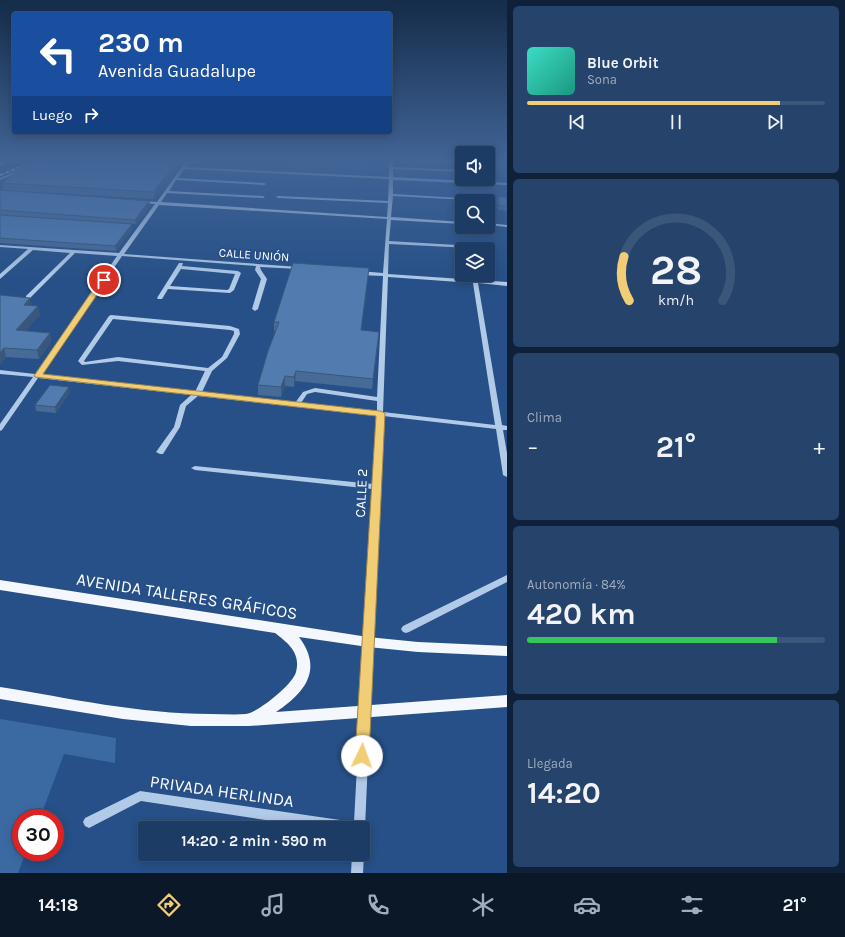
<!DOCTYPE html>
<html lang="es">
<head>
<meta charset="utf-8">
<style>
	:root { --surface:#1c3c65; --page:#25436b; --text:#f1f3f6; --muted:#a0adbf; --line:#3a5679; --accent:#f1ce76 }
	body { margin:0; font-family:Karla,sans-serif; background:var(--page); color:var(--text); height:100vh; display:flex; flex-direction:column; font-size:15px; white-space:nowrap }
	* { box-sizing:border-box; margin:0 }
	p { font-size:13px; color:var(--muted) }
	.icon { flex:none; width:22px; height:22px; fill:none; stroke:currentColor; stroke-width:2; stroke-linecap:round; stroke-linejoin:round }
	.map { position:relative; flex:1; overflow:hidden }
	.details { display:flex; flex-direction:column; gap:6px; padding:6px; background:#0f2138; width:338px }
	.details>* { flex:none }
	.guide { position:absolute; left:12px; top:12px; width:380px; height:122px; border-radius:4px; box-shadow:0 2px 10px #0003,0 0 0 1px var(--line); background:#1a4fa0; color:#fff; overflow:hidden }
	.tools { position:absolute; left:455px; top:146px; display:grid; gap:8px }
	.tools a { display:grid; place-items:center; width:40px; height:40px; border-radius:4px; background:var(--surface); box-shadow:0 2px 10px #0003,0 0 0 1px var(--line); font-size:20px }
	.speed { position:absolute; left:12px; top:809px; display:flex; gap:8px; font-size:20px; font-weight:700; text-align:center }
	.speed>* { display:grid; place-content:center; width:52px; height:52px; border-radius:50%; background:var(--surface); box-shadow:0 2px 10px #0003,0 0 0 1px var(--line); line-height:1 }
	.speed .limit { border:6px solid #d22; background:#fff; color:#111 }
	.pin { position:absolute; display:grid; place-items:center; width:34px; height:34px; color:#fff; margin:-17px; border:2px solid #fff; border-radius:50%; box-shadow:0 1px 4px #0007 }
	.me { position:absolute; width:44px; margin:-22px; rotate:3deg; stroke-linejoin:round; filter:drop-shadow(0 0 3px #0008) }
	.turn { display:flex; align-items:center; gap:14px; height:84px; padding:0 20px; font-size:18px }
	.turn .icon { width:52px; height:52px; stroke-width:2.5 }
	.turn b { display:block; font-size:28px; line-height:34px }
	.then { display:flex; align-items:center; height:38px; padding:0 20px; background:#0003; gap:8px; font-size:15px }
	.big { font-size:30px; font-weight:700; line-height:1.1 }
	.details .card { flex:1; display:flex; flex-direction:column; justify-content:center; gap:6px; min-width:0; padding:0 14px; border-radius:6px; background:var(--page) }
	.details .dial { align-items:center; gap:0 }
	.dial svg { height:104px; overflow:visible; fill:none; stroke:var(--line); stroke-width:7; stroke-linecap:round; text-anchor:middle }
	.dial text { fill:var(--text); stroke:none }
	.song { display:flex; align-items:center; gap:12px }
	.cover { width:48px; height:48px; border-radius:6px; background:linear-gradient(135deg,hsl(170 70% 55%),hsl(170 70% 35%)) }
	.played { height:4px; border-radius:2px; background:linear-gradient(90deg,var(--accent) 85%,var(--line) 85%) }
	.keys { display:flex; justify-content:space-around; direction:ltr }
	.heat { display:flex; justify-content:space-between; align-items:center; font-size:22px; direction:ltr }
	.charge { height:6px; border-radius:3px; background:linear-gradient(90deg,#34c759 84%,var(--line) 0) }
	.trip { position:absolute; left:138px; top:821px; width:232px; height:40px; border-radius:4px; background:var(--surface); box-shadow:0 2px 10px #0003,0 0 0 1px var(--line); font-weight:700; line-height:40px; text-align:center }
	.menu { display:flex; height:64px; justify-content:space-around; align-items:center; background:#0b1828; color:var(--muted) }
	.menu .icon { width:28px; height:28px }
	.menu .current { color:var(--accent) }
	.menu b { font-size:18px; color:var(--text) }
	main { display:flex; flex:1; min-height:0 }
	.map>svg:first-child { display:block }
	.green { fill:#3b6aa3 }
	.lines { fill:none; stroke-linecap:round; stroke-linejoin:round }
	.minor { fill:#b1cae8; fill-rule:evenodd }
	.major { fill:#f4f8fe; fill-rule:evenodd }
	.rail { stroke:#fff; stroke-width:2; stroke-dasharray:4 2; stroke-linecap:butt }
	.wall { fill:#476b97 }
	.shaded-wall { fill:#39577b }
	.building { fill:#527cb0; stroke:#39577b }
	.route { fill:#f1ce76; stroke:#9d864d }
	.labels { text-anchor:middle; stroke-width:4; stroke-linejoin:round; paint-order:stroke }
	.far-street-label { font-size:12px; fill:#fff; stroke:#265087 }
	.street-label { font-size:14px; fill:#fff; stroke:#265087 }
	.near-street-label { font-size:17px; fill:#fff; stroke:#265087 }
</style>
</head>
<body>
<main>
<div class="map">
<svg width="507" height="873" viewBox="0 0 507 873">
	<rect width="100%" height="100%" fill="#265087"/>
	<path class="green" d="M0,719l116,19 -1,25 -51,-9 -24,64h-19v34h5l-8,21h-18z"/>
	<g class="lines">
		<g class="minor">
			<path d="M46,160h5l-14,6 -3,-1z"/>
			<path d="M187,160h4l-5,7 203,10v-17l73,2v2l-69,-3v6l69,3v2l-69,-3v8l114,6v2l-114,-5v14l101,6 2,1 -2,1h-6v-1l-95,-5 -2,21 71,5v2l-71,-4 -2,21 102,6 2,1 -2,1 -102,-5 -1,30 119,8v4l-29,-3 24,142 5,1v4h-4l4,23v24l-4,-2 -7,-46 -113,-13 -18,412 -2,4v-4h-45l-177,-27 -52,27 -4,-2 -2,-4 2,-4 55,-27 214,31 18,-333 -177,-19 -4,-2 4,-2 178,18 3,-68 -178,-20 -12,10 -6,21 -17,27h-3l-4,-2 18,-25 6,-22 11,-10 -153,-17 -36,52 -2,1v-7l33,-47 -33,-3v-4l35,4 82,-118 -42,-3 -45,45h-4v-2l44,-43 -37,-3 -33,29v-5l28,-25 -28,-2v-2l119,8 36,-49 -15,-1 -2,-1 1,-1 18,1zM184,169l205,10 -1,22 -110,-5 -2,1 2,1 110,5 -1,14 -226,-15 6,-9 96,5 2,-1 -2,-1 -94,-5 7,-11 88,5 2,-1 -2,-1 -86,-5zM159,205l228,14 -4,54 -24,-2 -3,2 3,2 24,1 -6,121 -62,-9 -12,4 -8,11 -93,-11 10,-21 15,-13 13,-24 -1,-5 -9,-3 -119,-11 -2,1 -31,45 4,4 36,-4 87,10 -10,21 -154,-17 81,-119 134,10 -1,4 6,9 -9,30 3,2 3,-2 9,-30 -6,-9 -1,-3 39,2 2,-1 -2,-1 -175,-13zM388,277l85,6 22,142 -112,-13zM113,319l117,11 4,1v3l-12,23 -14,11 -90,-11 -33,5 -1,-1zM315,392l62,9v11l-76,-9 6,-9z"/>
			<path d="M21,169l3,1 -24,10v-2z"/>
			<path d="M488,170h3l1,1 -4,1z"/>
			<path d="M488,223l19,2v2l-19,-2z"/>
			<path d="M179,263h4l-1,3 56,5 3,2 -7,17 -4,3 -62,-4 -6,10h-4l-1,-1zM181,269l54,5 -6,15 -2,1 -57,-4z"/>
			<path d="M507,575v7l-98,50 -3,1 -3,-1 -2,-3 2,-3z"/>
			<path d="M363,852l1,2 -1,19h-12l1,-19h11z"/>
		</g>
		<g class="major">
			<path d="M0,160h8l-8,3z"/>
			<path d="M0,580l368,57 50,5 89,4v10l-89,-4 -50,-5 -69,-10c24,32 7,55 -23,75l231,-17v12l-258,19h-58l-68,-7 -123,-20v-12c69,11 140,27 210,27 12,0 25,1 36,0 13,-2 47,-30 50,-42 5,-19 -8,-29 -21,-39l-275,-43z"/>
		</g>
		<g class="rail">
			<path d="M0,165l12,-5"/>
			<path d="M0,175l39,-15"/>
		</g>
	</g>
	<g class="wall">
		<path d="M183,160l-29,39 -151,-9 -1,-7 76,-19z"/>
		<path d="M291,160h79l-2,10 -78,-4z"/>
		<path d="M494,160h13v9l-11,-1z"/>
		<path d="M0,190l149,11 1,4 -14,19 -136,-9z"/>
		<path d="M498,197l9,4v10l-9,-1 -1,-9z"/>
		<path d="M0,215l132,14 -16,22 -116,-8z"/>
		<path d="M368,277l-7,53 18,2 -7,57 -77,-8 -1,6 -9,-1 -4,11 -23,-2v-10l18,-54h-2v-9z"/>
		<path d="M0,295l31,11 9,9 -15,16 25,2 1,9 -12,17 -33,-2 -6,7z"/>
		<path d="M70,392l-14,21 -20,-2 -1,-6z"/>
	</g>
	<g class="shaded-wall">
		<path d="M178,160h5l-29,39v-7z"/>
		<path d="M149,201l1,4 -14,19 -1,-4z"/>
		<path d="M132,224v5l-16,22 -1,-5z"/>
		<path d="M30,298l2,9 -8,-2z"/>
		<path d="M38,306l2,9 -22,25 -2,-10z"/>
		<path d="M50,333l1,9 -12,17 -2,-9z"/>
		<path d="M4,348l2,9 -6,7v-11z"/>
		<path d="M296,371l-1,10 -1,6v-10z"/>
		<path d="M285,376v10l-4,11v-10z"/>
		<path d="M69,387l1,5 -14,21 -1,-6z"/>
	</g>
	<g class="building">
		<path d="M82,160h96l-24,32 -152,-9 23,-18 8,-3 45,2z"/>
		<path d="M320,160h49v2z"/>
		<rect x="497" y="160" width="10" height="1"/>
		<path d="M0,190l149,11 -14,19 -135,-10z"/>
		<path d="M498,197h8l1,4v5h-8z"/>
		<path d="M0,215l132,9 -17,22 -115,-8z"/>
		<path d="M293,263l76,5 -8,62 18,2 -6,47 -77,-8 -2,6 -9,-1 -4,11 -23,-2 10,-34 11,-29h-5z"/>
		<path d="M0,295l30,3 -6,7 14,1 -22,24 34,3 -13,17 -33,-2 -4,5z"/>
		<path d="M50,385l19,2 -14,20 -20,-2z"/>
	</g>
	<linearGradient id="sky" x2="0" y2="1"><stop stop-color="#152c4a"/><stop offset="0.57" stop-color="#416496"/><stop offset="1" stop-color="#416496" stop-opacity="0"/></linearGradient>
	<rect width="507" height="282" fill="url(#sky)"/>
	<path class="route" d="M101,278l6,2 -64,94 337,37 5,2 -16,343 -2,4 -5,2 -5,-2 -2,-4 21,-340 -341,-39 -1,-1z"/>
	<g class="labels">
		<g class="far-street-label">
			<text transform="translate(254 255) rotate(4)" y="4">CALLE UNIÓN</text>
		</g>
		<g class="street-label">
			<text transform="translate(361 493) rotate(-87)" y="5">CALLE 2</text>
		</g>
		<g class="near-street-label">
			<text transform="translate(187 596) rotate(9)" y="6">AVENIDA TALLERES GRÁFICOS</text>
			<text transform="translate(222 791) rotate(8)" y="6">PRIVADA HERLINDA</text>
		</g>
	</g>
</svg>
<div class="tools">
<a><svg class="icon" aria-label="sound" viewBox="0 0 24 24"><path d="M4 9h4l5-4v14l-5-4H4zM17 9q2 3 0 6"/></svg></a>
<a><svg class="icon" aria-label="search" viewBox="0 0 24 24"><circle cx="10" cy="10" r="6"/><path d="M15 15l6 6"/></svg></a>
<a><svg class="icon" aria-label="layers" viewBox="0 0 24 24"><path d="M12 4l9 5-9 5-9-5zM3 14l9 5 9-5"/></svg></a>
</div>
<div class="speed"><div class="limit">30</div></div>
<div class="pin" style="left:104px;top:280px;background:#d93025"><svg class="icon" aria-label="arrive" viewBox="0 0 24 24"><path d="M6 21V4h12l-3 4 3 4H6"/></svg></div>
<svg class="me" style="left:362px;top:756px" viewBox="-20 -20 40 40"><circle r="19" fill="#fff"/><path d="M0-13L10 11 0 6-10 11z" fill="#f1ce76"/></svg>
<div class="trip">14:20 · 2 min · 590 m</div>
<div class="guide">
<div class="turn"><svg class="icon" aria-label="left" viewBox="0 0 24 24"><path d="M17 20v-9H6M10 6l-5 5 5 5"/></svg><div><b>230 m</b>Avenida Guadalupe</div></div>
<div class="then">Luego<svg class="icon" aria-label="right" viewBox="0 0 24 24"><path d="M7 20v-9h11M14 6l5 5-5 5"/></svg></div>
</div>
</div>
<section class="details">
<div class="card">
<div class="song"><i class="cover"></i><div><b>Blue Orbit</b><p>Sona</p></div></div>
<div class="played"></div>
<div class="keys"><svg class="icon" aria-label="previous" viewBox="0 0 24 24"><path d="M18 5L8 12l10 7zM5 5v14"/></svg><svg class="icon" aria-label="pause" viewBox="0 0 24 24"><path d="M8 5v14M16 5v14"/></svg><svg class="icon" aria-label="next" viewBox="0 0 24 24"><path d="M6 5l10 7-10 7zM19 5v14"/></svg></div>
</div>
<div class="card dial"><svg viewBox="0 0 100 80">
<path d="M14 69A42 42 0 1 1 86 69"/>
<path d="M14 69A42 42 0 0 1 10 35" stroke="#f1ce76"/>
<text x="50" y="56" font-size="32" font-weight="700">28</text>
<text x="50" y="72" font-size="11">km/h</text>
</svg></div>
<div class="card"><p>Clima</p>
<div class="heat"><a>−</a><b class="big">21°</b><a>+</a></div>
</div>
<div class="card"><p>Autonomía · 84%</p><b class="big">420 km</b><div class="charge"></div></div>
<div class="card"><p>Llegada</p><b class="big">14:20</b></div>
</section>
</main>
<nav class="menu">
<b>14:18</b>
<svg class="icon current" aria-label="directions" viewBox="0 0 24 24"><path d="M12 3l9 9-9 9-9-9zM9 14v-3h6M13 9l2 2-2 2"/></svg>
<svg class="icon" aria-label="music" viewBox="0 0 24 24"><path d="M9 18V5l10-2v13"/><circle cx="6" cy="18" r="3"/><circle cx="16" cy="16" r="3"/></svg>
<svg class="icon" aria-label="phone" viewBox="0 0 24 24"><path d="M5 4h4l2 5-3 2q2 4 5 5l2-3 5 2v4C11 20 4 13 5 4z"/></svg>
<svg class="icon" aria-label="climate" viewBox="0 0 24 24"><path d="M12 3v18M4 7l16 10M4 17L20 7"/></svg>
<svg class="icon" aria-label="car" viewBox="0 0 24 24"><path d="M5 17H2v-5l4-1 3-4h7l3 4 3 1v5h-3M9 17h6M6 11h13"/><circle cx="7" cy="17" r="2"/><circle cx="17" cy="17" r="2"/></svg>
<svg class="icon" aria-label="filters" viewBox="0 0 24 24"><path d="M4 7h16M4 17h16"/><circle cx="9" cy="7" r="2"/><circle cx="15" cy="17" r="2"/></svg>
<b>21°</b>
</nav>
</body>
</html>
